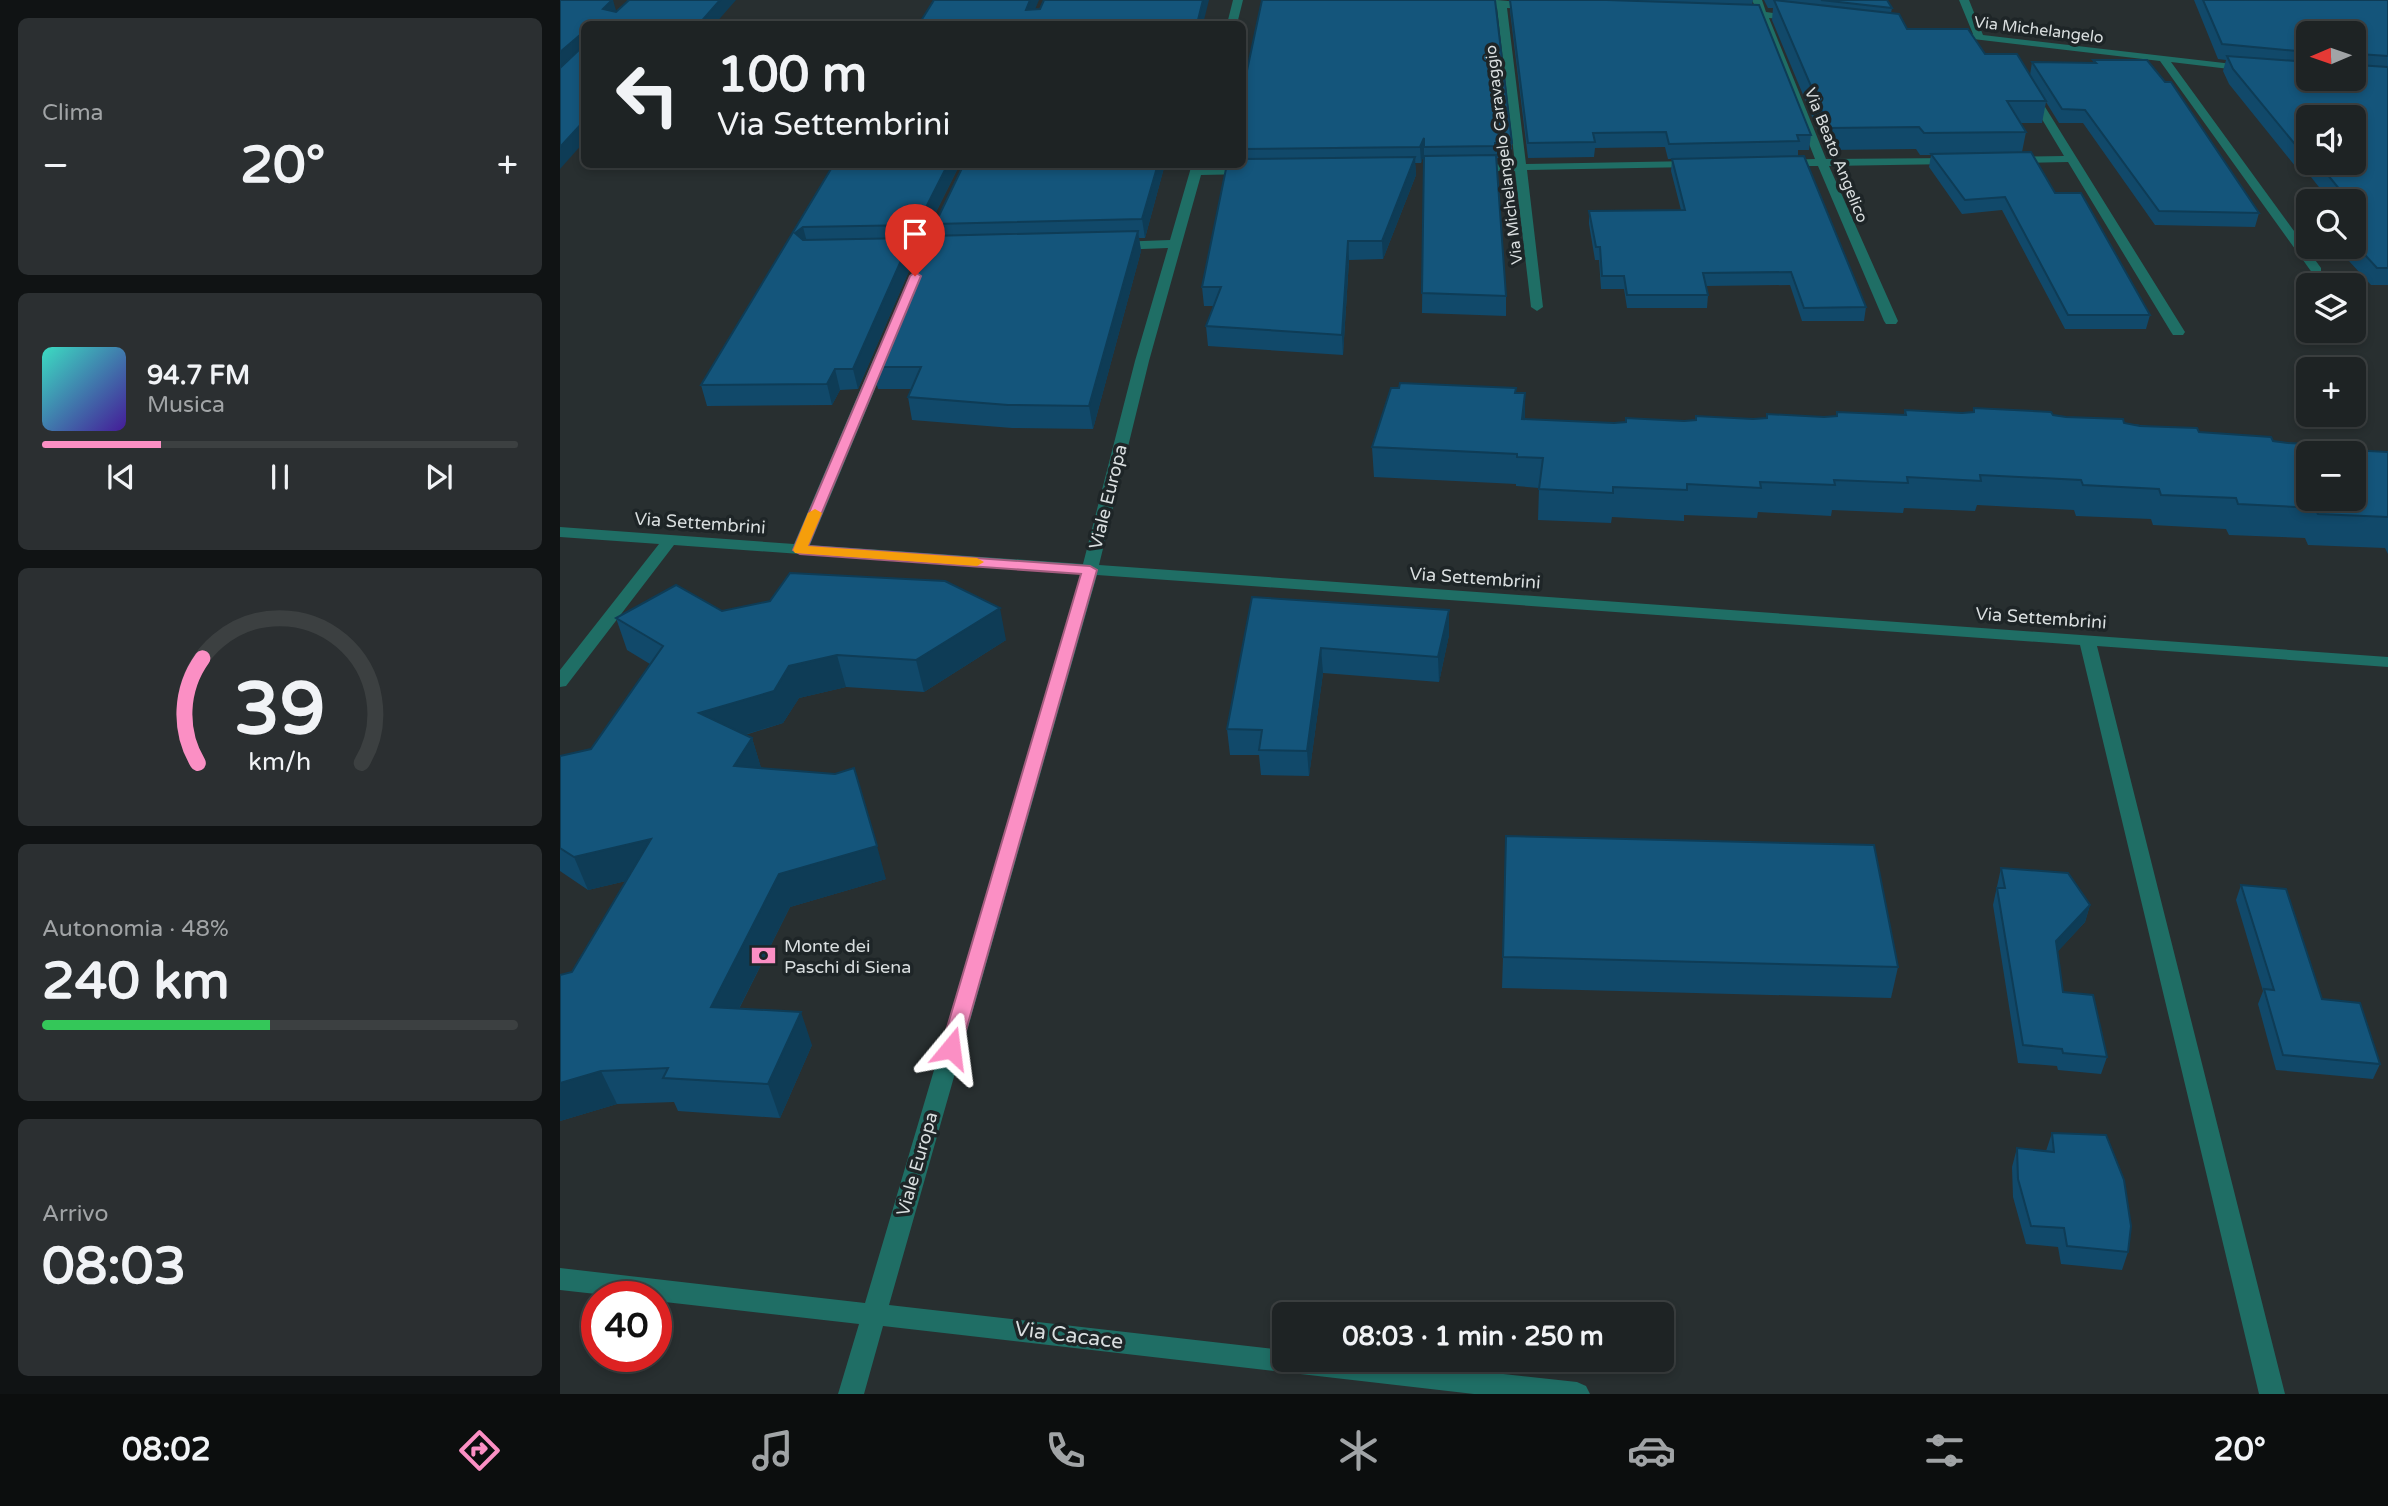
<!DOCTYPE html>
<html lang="it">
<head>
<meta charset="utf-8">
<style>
	:root { --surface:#1e2324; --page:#2b2f31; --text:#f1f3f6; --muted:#a1a4a6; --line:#3c4041; --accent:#fb8fc4 }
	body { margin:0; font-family:"Varela Round",sans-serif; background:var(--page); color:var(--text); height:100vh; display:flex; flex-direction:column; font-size:26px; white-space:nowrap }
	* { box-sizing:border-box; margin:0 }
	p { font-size:23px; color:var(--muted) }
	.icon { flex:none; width:38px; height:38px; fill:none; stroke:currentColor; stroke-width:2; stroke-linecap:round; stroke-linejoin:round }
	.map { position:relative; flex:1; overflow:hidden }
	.details { display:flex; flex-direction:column; gap:18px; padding:18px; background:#101314; width:560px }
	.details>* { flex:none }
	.top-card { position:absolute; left:21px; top:21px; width:665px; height:147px; border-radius:10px; box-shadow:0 4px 10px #0003,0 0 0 2px var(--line); background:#1e2324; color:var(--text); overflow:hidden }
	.needle { width:46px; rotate:268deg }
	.buttons { position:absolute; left:1736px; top:21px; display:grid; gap:14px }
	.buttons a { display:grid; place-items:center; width:70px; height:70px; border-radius:10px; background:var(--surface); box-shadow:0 4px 10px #0003,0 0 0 2px var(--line); font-size:35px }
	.speed { position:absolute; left:21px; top:1281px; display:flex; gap:14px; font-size:35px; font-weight:700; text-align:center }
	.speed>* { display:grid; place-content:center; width:91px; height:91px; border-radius:50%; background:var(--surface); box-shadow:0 4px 10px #0003,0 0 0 2px var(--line); line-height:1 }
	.speed .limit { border:10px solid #d22; background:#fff; color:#111 }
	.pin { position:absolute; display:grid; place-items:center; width:60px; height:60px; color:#fff; margin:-72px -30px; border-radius:50% 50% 50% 0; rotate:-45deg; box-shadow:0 0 7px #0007 }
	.pin .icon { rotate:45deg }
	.me { position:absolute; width:77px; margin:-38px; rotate:16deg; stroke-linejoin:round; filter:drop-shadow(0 0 5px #0008) }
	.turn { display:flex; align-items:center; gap:24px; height:147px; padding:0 21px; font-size:32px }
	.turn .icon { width:91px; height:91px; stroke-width:2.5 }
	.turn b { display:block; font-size:49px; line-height:60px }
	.big { font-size:52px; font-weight:800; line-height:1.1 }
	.details .tile { flex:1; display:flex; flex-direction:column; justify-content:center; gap:10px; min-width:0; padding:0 24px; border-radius:10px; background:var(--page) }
	.details .dial { align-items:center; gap:0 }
	.dial svg { height:182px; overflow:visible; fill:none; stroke:var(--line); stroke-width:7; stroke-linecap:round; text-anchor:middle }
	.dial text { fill:var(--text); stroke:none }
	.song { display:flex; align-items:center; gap:21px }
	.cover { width:84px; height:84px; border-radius:10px; background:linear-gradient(135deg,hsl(170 70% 55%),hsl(260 70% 35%)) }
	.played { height:7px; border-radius:4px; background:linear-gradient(90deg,var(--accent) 25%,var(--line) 25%) }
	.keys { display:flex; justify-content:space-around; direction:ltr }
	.heat { display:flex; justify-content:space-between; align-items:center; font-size:38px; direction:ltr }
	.charge { height:10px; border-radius:5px; background:linear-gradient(90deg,#34c759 48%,var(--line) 0) }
	.trip { position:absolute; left:712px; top:1302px; width:402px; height:70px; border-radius:10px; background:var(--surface); box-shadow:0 4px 10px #0003,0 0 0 2px var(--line); font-weight:800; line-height:70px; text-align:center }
	.menu { display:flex; height:112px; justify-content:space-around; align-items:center; background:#0c0e0e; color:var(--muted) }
	.menu .icon { width:49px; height:49px }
	.menu .active { color:var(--accent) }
	.menu b { font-size:32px; color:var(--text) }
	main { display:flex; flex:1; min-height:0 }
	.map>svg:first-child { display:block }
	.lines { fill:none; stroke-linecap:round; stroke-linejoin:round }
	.minor { fill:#1f6e65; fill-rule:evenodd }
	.wall { fill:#11496a; fill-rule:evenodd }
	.shaded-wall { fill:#0e3c56 }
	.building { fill:#14557b; stroke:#0e3c56; stroke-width:2; fill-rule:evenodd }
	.route { fill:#fb8fc4; stroke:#a35d7f; stroke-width:2 }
	.slow { fill:#f59e0b }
	.labels { text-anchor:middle; stroke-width:7; stroke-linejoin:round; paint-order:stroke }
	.far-street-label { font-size:16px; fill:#d9dedf; stroke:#1e2527 }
	.street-label { font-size:18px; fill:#d9dedf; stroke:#1e2527 }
	.poi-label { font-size:18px; fill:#d9dedf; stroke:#1e2527; text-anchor:start }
	.near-street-label { font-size:21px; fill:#d9dedf; stroke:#1e2527 }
</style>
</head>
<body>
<main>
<section class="details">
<div class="tile"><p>Clima</p>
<div class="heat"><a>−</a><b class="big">20°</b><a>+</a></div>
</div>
<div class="tile">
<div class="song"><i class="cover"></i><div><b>94.7 FM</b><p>Musica</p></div></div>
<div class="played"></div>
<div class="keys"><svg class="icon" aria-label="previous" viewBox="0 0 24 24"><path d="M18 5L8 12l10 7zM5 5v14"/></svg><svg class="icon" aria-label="pause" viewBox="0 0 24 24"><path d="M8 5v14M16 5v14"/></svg><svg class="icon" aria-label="next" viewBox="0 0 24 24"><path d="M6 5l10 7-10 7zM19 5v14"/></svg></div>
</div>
<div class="tile dial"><svg viewBox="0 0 100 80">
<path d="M14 69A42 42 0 1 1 86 69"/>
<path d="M14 69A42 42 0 0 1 16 23" stroke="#fb8fc4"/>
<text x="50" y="56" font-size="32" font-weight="700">39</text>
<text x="50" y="72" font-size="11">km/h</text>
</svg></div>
<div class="tile"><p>Autonomia · 48%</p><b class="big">240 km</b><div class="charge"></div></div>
<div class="tile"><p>Arrivo</p><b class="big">08:03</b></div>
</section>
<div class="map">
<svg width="1828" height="1394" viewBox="0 0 1828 1394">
	<rect width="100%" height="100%" fill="#282f30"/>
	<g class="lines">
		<g class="minor">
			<path d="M673,0h10l-6,24h-10z"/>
			<path d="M936,0l36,3 5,3 -5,3 -25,-1 19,156 167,-3 6,3 -6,3 -166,3 16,137 -6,4 -6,-4 -16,-136h-43l-6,-3 6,-3 43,-1 -18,-156 -24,-1 -5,-3 5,-3z"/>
			<path d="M1192,0h10l4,12 33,5 -5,3 -25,-2 57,141 126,-1 6,3 -6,3 -123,2 69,155 -2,3h-10l-2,-3 -66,-155h-34l-6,-3 6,-3 31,-1 -56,-142 -25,-5 5,-3 18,2z"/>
			<path d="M1399,0h10l14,35 267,31 1,2 -5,3 -75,-9 150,206v6h-8l-153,-213 -212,-25 -2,-2 5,-3 22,3z"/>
			<path d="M1472,91l5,3 148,238 -2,3h-10l-2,-3 -103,-170 -57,1 -6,-3 6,-3 53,-1 -37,-62z"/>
			<path d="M632,164h12l-2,4h46l6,3 -6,3 -47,1 -52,186 -50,204 1289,92v10l-291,-21 188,748h-26l-179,-749 -983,-70 -208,730 395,45v10h92l201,22 9,4 4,8h-116l-591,-68 -19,68h-26l21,-70 -203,-23v-4h-33l-63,-7v-22l305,35 216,-729 -407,-29 -108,141 -6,1v-17l99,-126 -99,-7v-10l234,17 82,-191 7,-4 7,4 -80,192 273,19 52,-203 33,-113 -52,2 -6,-4 6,-4 54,-2z"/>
		</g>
	</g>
	<g class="wall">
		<path d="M950,0h243l-1,5 59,130 -2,15h-11v7l68,150 -2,14h-62l-12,-36 -84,1 2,9 -1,13h-80l-3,-19h-23l-2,-29h-4l-6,-36v-13l92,-1 -10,-39 1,-12h-4l-3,-12 -70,1 -1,9 -66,1 -18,-147z"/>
		<path d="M1204,0h123l5,8 -1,5 16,16 78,25 45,21 2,-13 61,1v-3l166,153 -4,14 -100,-2 -72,-102h-24l-13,-21 -4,21h-22l6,9 -4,20 128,163 -4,14h-81l-63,-119 -40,4 -33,-47 2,-12h-11l-4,-6 -90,1 -54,-130 1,-12h-5z"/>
		<path d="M1634,0h194v285h-17l-22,-24 10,-32h-5v-28h-24l-19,-24h-7l-75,-93 -6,-13 3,-11 -8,-1zM1748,33l46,46h-46zM1748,117l46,46h-46z"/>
		<path d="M682,94l270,49v15h-16l10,138v20l-84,-3 2,-159 -3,9h-6l1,12 -33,84 -34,1 -6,95 -135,-9 -2,-20 8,-20h-10l-2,-19 40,-123z"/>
		<path d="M274,164h126l-40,80 -8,1 3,12 -57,132 -18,1 -8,15 -125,1 -6,-21z"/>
		<path d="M404,164h201l-20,74h-6l2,13 -48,178 -81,-1 -100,-8 -4,-23 3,-8h-33l-6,-22 65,-131 -2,-12z"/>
		<path d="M956,388v5h9v26l89,4 290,-8 1,-5 57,3 11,-1 1,-4 150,15 226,27 38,2v102l-3,-6 -77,-3 -3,-7 -76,-3 -3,-6 -73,-4 -2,-6 -75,-3 -2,-6 -97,-5 -2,6 -71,-3 -1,5 -71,-3 -1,6 -73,-4 -1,6 -73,-3v6l-72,-4 -1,6 -73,-3 1,-32 -23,-2v-2l-142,-7 -2,-30z"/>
		<path d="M692,597l197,38 -10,47 -116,-9 -14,103 -48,-1 -2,-20h-29l-3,-26z"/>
		<path d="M162,611l284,29 -82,52 -78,-5 -47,11 -16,25 -38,12 7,3 9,30 125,111 -96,28 -51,102 73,36 -32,73 -102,-7 -4,-9 -57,2 -57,17v-146l12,-3 54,-91 -38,9 -28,-19v-115l31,-7 59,-85 -23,-14 -11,-32z"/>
		<path d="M1441,868l89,37 -5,17 -28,30 6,40 44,65 -6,17 -43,-4 -1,-4 -39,-3 -25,-158z"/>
		<path d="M1681,885l81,114 58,65 -7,15 -97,-9 -18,-66 5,-13 -27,-91z"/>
		<path d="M943,957l395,10 -7,31 -389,-10z"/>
		<path d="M1492,1133l76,119 -6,18 -61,-6 -3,-17 -32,-3 -13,-47 -1,-30 5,-19 29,3z"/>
	</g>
	<g class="shaded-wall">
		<path d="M52,0h1l4,14 -14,-5z"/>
		<path d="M160,0h16l-21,24h-16z"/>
		<path d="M470,0h9l-10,24 -3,-14z"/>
		<path d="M643,0h6l-6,24h-6z"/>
		<path d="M20,35l4,15 -24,22v-20z"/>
		<path d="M24,121v21l-24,27v-22z"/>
		<path d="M864,138v16l-3,9 -1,-16z"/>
		<path d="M855,157l1,18 -33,84 -1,-18z"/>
		<path d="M388,164h12l-40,80 -3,-19z"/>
		<path d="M598,164h7l-20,74 -3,-19z"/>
		<path d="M243,227l5,19 -13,-13z"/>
		<path d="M578,231l3,20 -48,178 -4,-23z"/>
		<path d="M351,238l4,19 -57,132 -5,-20z"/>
		<path d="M788,241l1,19 -6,95 -1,-20z"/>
		<path d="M275,369l5,21 -8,15 -5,-21z"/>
		<path d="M965,393v30l-3,-4z"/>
		<path d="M440,608l6,32 -82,52 -8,-32z"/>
		<path d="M889,610v25l-10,47 -1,-25z"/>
		<path d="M761,648l2,25 -14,103 -2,-25z"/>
		<path d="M277,655l9,32 -47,11 -16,25 -73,22 -11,-32 90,-47z"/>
		<path d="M192,738l10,33 -28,-5z"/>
		<path d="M91,839l13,33 -76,18 -14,-33z"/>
		<path d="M317,846l9,33 -96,28 -67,133 -12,-33 68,-133z"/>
		<path d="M1530,905l-5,17 -34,37 5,-18z"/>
		<path d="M241,1012l11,33 -32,73 -12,-34z"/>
		<path d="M41,1071l16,33 -57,17v-38z"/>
	</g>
	<g class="building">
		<path d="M0,0h52l-9,9 13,3 13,-12h91l-21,24h-115v97l-24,26v-79l21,-20 1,-10 -2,-3 -20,17z"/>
		<path d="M374,0h96l-4,10 14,-1 4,-9h159l-6,24h-278z"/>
		<path d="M702,0h233l17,143h-17v3l-71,1v-9l-4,9 -178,2v-55z"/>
		<path d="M950,0h97l152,5 52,130h-14l2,6 -130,3 -3,-12 -73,1 2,9 -67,1z"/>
		<path d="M1214,0l125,14 8,15h61l17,25h32l29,47h-39l19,31 -102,1 -5,-6 -90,1z"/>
		<path d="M1261,0h66l5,8z"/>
		<path d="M1643,0h185v56l-29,-2 -3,3 1,8 31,2v201h-11l-23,-25 12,-31h-8l-4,-5v-6h-5l-31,-38h36v-46h-46v43l-75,-91 -6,-13 81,6v17h46v-46h-46v19l-86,-8z"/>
		<path d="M1533,60h54l18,22h6l88,131 -100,-2 -74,-101 -23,-1 -30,-47 64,1z"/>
		<path d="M1471,152l24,41h26l69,122h-82l-63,-118 -40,3 -34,-46z"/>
		<path d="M936,155l10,141 -84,-3 2,-137z"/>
		<path d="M1244,156l62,151 -62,1 -13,-36 -88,1 5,22h-81l-3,-19h-22l-2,-29h-4l-7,-36 96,-1 -13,-51z"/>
		<path d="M855,157l-33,84h-34l-6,94 -136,-9 15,-39h-19l25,-123h15v-5z"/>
		<path d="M274,164h114l-31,61 -114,2 -8,6 8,7 108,-2 -58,131h-18l-8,15 -126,1z"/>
		<path d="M404,164h194l-16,55 -207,5z"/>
		<path d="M578,231l-49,175 -81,-1 -100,-8 13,-30h-49l57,-131z"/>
		<path d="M840,383l116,5 -1,5h10l-3,26 92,4 12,-1v-4l58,3 12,-1v-4l57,3 14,-1v-4l57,3 13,-1v-4l69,3 -1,-5 57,3 12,-1v-4l77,4 2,3 13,2 57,2 1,4 16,3 57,2 2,4 72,5 2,4 15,2 60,3 2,4 38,2v65l-70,-3 -3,-6 -77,-4 -2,-6 -75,-3 -2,-6 -76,-4 -2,-5 -101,-5 1,6 -74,-4 1,6 -74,-3 1,5 -75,-3 1,6 -74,-4v6l-74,-3v6l-74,-4 4,-31 -26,-1v-3l-145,-7 19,-59h8zM1748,453h46v46h-46z"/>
		<path d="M230,573l155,8 55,27 -84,52 -79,-5 -48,11 -15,25 -75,22 53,25 -18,28 101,8 19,-6 23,78 -98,28 -68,133 90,5 -33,72 -105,-6 5,-10 -67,3 -41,12v-108l12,-3 79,-133 -77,18 -14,-9v-92l31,-7 72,-103 -47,-28 60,-33 46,26 48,-10z"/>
		<path d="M692,597l197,13 -11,47 -117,-9 -14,103 -48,-1 3,-20 -35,-1z"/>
		<path d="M946,836l368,9 24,122 -395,-10z"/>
		<path d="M1441,868l67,5 22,32 -34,36 7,51 30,3 14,62 -44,-4 -1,-4 -39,-4 -26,-157h8z"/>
		<path d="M1681,885l45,4 36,110 38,4 20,61 -97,-9 -19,-66 10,1z"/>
		<path d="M1492,1133l54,2 18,45 7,46 -3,26 -61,-6 -3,-18 -33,-2 -13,-47 -1,-31 37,4z"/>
	</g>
	<path class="route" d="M355,272l6,4 -113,270 282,20 7,4 -136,478 -3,5 -7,2 -7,-2 -3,-5 140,-474 -281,-20 -7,-4 117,-274z"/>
	<path class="slow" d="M255,509l7,4 -14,33 169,12 7,4 -7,4 -182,-13 -2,-3 15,-37z"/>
	<defs>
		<symbol id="bank-bare" viewBox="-9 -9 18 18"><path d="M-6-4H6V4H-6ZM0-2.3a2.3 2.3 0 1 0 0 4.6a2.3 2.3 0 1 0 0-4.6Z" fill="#fb8fc4" stroke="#1e2527" stroke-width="2.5" paint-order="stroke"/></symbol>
	</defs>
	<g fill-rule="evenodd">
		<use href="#bank-bare" x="186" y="938" width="35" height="35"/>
	</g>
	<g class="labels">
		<g class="far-street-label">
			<text transform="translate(1479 29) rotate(7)" y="6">Via Michelangelo</text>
			<text transform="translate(943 155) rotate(-97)" y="6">Via Michelangelo Caravaggio</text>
			<text transform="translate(1277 155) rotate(68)" y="6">Via Beato Angelico</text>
		</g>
		<g class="street-label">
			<text transform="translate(548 497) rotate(-76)" y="6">Viale Europa</text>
			<text transform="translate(140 523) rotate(4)" y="6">Via Settembrini</text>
			<text transform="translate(915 578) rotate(4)" y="6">Via Settembrini</text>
			<text transform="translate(1481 618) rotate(4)" y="6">Via Settembrini</text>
			<text transform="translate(357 1164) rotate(-74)" y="6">Viale Europa</text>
		</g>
		<g class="poi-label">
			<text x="224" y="952">Monte dei<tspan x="224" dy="21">Paschi di Siena</tspan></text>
		</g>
		<g class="near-street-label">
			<text transform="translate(509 1335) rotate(7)" y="7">Via Cacace</text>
		</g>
	</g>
</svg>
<div class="buttons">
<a><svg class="needle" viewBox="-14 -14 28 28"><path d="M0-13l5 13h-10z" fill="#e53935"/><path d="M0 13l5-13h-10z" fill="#a1a4a6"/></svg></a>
<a><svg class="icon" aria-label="sound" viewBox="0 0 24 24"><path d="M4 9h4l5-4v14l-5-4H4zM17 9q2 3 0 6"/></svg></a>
<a><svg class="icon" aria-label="search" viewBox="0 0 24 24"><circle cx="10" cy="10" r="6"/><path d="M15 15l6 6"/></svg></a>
<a><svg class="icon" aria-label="layers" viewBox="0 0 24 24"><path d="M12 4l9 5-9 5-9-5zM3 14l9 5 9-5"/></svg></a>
<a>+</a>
<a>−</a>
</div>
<div class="speed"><div class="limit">40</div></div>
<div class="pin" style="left:355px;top:276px;background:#d93025"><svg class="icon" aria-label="arrive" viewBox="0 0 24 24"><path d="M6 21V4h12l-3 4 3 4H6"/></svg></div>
<svg class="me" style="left:391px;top:1048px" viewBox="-20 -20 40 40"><path d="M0-17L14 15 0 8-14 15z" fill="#fb8fc4" stroke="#fff" stroke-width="4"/></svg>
<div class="trip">08:03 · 1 min · 250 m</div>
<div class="top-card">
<div class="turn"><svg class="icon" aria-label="left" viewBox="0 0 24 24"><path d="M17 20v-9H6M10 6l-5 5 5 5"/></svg><div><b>100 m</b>Via Settembrini</div></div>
</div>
</div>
</main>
<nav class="menu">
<b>08:02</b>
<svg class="icon active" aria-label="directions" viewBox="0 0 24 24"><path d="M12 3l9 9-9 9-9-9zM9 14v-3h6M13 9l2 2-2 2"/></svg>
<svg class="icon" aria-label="music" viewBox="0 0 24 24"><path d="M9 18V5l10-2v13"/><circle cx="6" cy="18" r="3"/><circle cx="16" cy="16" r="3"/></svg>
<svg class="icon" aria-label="phone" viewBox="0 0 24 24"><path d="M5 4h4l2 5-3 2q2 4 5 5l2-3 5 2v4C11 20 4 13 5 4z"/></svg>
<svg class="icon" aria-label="climate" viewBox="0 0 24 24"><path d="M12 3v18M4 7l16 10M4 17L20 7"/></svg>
<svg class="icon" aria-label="car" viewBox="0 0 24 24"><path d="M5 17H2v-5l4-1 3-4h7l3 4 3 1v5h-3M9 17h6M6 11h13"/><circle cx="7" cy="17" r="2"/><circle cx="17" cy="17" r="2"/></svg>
<svg class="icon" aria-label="filters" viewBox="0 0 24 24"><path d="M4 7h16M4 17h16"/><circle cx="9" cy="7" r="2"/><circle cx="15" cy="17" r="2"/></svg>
<b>20°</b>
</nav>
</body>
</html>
